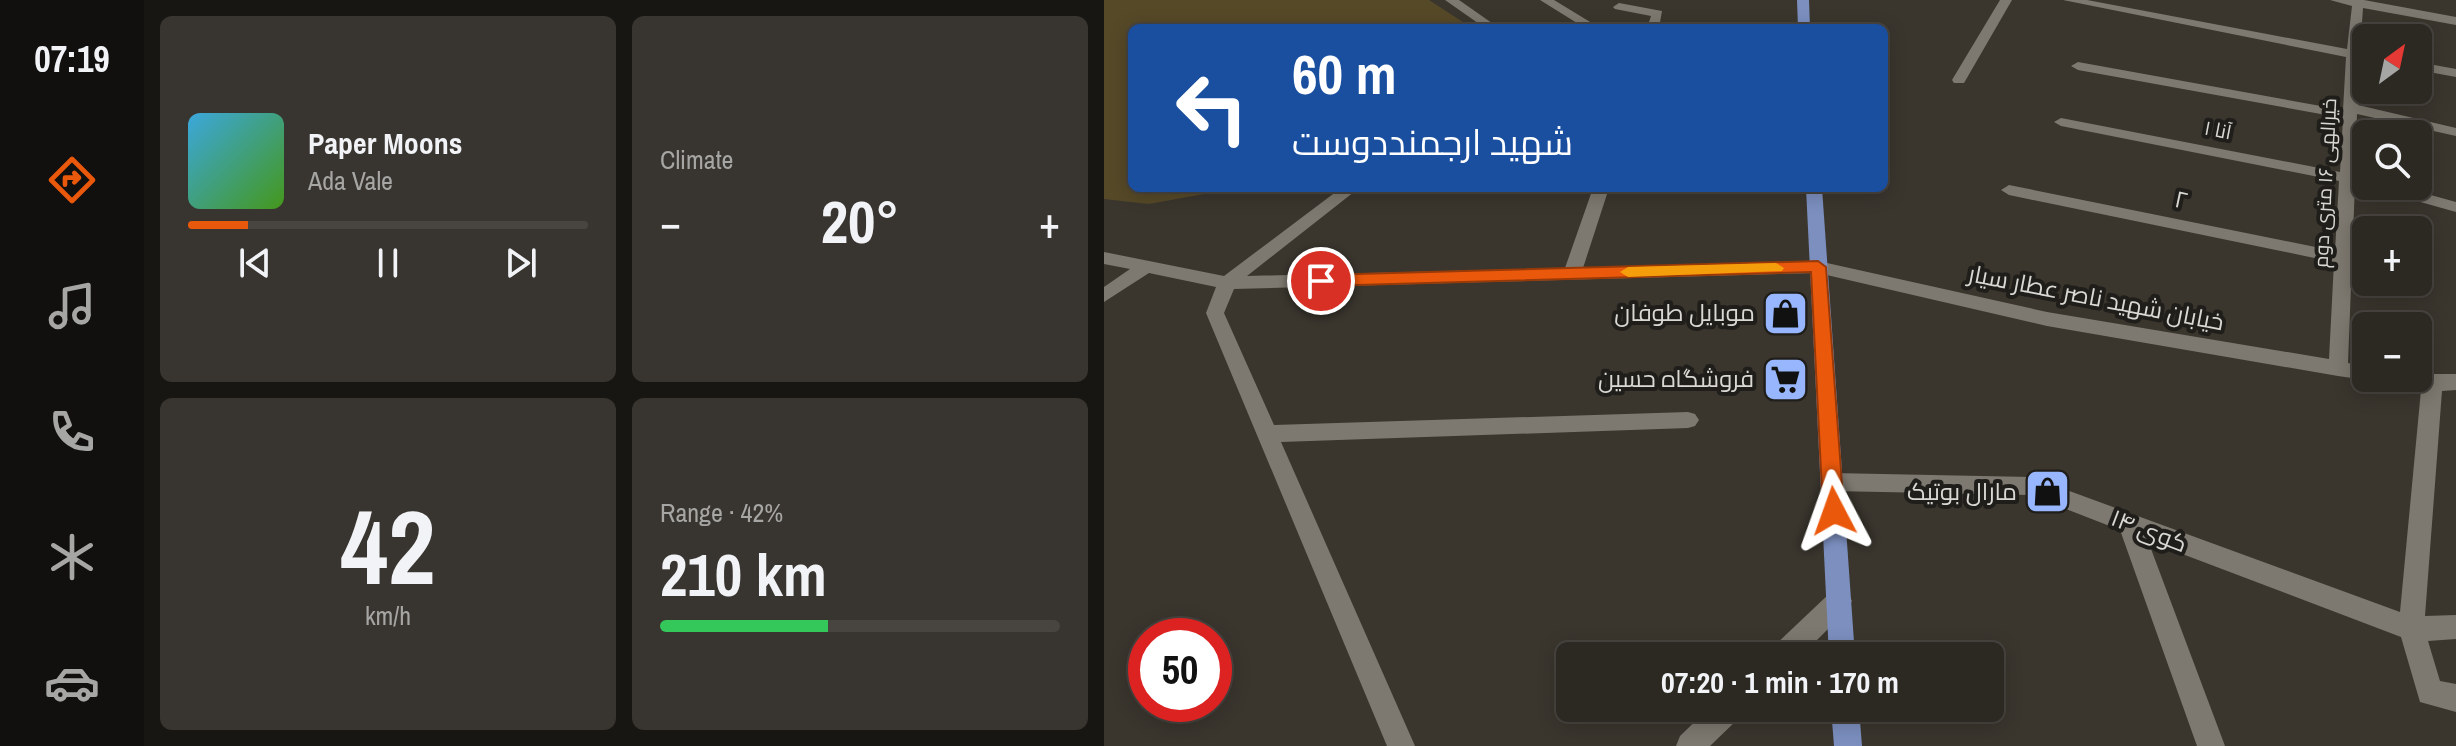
<!DOCTYPE html>
<html lang="en">
<head>
<meta charset="utf-8">
<style>
	:root { --surface:#2c2822; --page:#38342f; --text:#f1f3f6; --muted:#a6a6a5; --line:#484440; --accent:#ea580c }
	body { margin:0; font-family:"Archivo Narrow",Cairo,sans-serif; background:var(--page); color:var(--text); height:100vh; display:flex; flex-direction:column; font-size:30px; white-space:nowrap }
	* { box-sizing:border-box; margin:0 }
	p { font-size:26px; color:var(--muted) }
	.icon { flex:none; width:44px; height:44px; fill:none; stroke:currentColor; stroke-width:2; stroke-linecap:round; stroke-linejoin:round }
	.map { position:relative; flex:1; overflow:hidden }
	.drawer { display:flex; flex-direction:column; gap:16px; padding:16px; background:#181613; width:960px }
	.drawer>* { flex:none }
	.hud { position:absolute; left:24px; top:24px; width:760px; height:168px; border-radius:12px; box-shadow:0 4px 20px #0003,0 0 0 2px var(--line); background:#1a4fa0; color:#fff; overflow:hidden }
	.needle { width:52px; rotate:33deg }
	.tools { position:absolute; left:1248px; top:24px; display:grid; gap:16px }
	.tools a { display:grid; place-items:center; width:80px; height:80px; border-radius:12px; background:var(--surface); box-shadow:0 4px 20px #0003,0 0 0 2px var(--line); font-size:40px }
	.speed { position:absolute; left:24px; top:618px; display:flex; gap:16px; font-size:40px; font-weight:700; text-align:center }
	.speed>* { display:grid; place-content:center; width:104px; height:104px; border-radius:50%; background:var(--surface); box-shadow:0 4px 20px #0003,0 0 0 2px var(--line); line-height:1 }
	.speed .limit { border:12px solid #d22; background:#fff; color:#111 }
	.pin { position:absolute; display:grid; place-items:center; width:68px; height:68px; color:#fff; margin:-34px; border:4px solid #fff; border-radius:50%; box-shadow:0 2px 8px #0007 }
	.me { position:absolute; width:88px; margin:-44px; rotate:356deg; stroke-linejoin:round; filter:drop-shadow(0 0 6px #0008) }
	.turn { display:flex; align-items:center; gap:28px; height:168px; padding:0 32px; font-size:36px }
	.turn .icon { width:104px; height:104px; stroke-width:2.5 }
	.turn b { display:block; font-size:56px; line-height:68px }
	.big { font-size:60px; font-weight:700; line-height:1.1 }
	.drawer .tile { flex:1; display:flex; flex-direction:column; justify-content:center; gap:12px; min-width:0; padding:0 28px; border-radius:12px; background:var(--page) }
	.drawer .dial { align-items:center; gap:0 }
	.dial b { font-size:104px; line-height:1 }
	.song { display:flex; align-items:center; gap:24px }
	.cover { width:96px; height:96px; border-radius:12px; background:linear-gradient(135deg,hsl(200 70% 55%),hsl(100 70% 35%)) }
	.played { height:8px; border-radius:4px; background:linear-gradient(90deg,var(--accent) 15%,var(--line) 15%) }
	.keys { display:flex; justify-content:space-around; direction:ltr }
	.heat { display:flex; justify-content:space-between; align-items:center; font-size:44px; direction:ltr }
	.charge { height:12px; border-radius:6px; background:linear-gradient(90deg,#34c759 42%,var(--line) 0) }
	.drawer .tiles { flex:1; display:grid; gap:16px; grid-template-columns:repeat(2,1fr) }
	.trip { position:absolute; left:452px; top:642px; width:448px; height:80px; border-radius:12px; background:var(--surface); box-shadow:0 4px 20px #0003,0 0 0 2px var(--line); font-weight:700; line-height:80px; text-align:center }
	main { display:flex; flex:1; min-height:0 }
	.tab-bar { display:flex; flex-direction:column; width:144px; justify-content:space-around; align-items:center; background:#12100e; color:var(--muted) }
	.tab-bar .icon { width:56px; height:56px }
	.tab-bar .selected { color:var(--accent) }
	.tab-bar b { font-size:36px; color:var(--text) }
	.map>svg:first-child { display:block }
	.green { fill:#564928 }
	.lines { fill:none; stroke-linecap:round; stroke-linejoin:round }
	.minor { fill:#7d7970; fill-rule:evenodd }
	.major { fill:#7c8fbf; fill-rule:evenodd }
	.route { fill:#ea580c; stroke:#983908; stroke-width:2 }
	.slow { fill:#f59e0b }
	.labels { text-anchor:middle; stroke-width:8; stroke-linejoin:round; paint-order:stroke }
	.far-street-label { font-size:20px; fill:#dad8d3; stroke:#201e1a }
	.street-label { font-size:24px; fill:#dad8d3; stroke:#201e1a }
	.poi-label { font-size:24px; fill:#dad8d3; stroke:#201e1a; text-anchor:end }
</style>
</head>
<body>
<main>
<nav class="tab-bar">
<b>07:19</b>
<svg class="icon selected" aria-label="directions" viewBox="0 0 24 24"><path d="M12 3l9 9-9 9-9-9zM9 14v-3h6M13 9l2 2-2 2"/></svg>
<svg class="icon" aria-label="music" viewBox="0 0 24 24"><path d="M9 18V5l10-2v13"/><circle cx="6" cy="18" r="3"/><circle cx="16" cy="16" r="3"/></svg>
<svg class="icon" aria-label="phone" viewBox="0 0 24 24"><path d="M5 4h4l2 5-3 2q2 4 5 5l2-3 5 2v4C11 20 4 13 5 4z"/></svg>
<svg class="icon" aria-label="climate" viewBox="0 0 24 24"><path d="M12 3v18M4 7l16 10M4 17L20 7"/></svg>
<svg class="icon" aria-label="car" viewBox="0 0 24 24"><path d="M5 17H2v-5l4-1 3-4h7l3 4 3 1v5h-3M9 17h6M6 11h13"/><circle cx="7" cy="17" r="2"/><circle cx="17" cy="17" r="2"/></svg>
</nav>
<section class="drawer">
<div class="tiles">
<div class="tile">
<div class="song"><i class="cover"></i><div><b>Paper Moons</b><p>Ada Vale</p></div></div>
<div class="played"></div>
<div class="keys"><svg class="icon" aria-label="previous" viewBox="0 0 24 24"><path d="M18 5L8 12l10 7zM5 5v14"/></svg><svg class="icon" aria-label="pause" viewBox="0 0 24 24"><path d="M8 5v14M16 5v14"/></svg><svg class="icon" aria-label="next" viewBox="0 0 24 24"><path d="M6 5l10 7-10 7zM19 5v14"/></svg></div>
</div>
<div class="tile"><p>Climate</p>
<div class="heat"><a>−</a><b class="big">20°</b><a>+</a></div>
</div>
<div class="tile dial"><b>42</b><p>km/h</p></div>
<div class="tile"><p>Range · 42%</p><b class="big">210 km</b><div class="charge"></div></div>
</div>
</section>
<div class="map">
<svg width="1352" height="746" viewBox="0 0 1352 746">
	<rect width="100%" height="100%" fill="#3a362e"/>
	<path class="green" d="M0,0h325l43,28h-340v160h105l-88,16 -45,-5z"/>
	<g class="lines">
		<g class="minor">
			<path d="M341,0h14l40,28h-14z"/>
			<path d="M436,0h14l46,28h-15z"/>
			<path d="M896,0h12l-48,83h-10l-2,-3z"/>
			<path d="M959,0h24l260,49 5,-43 -22,-6h34l92,17v8l-93,-17 -3,43 6,2v6h-7l-1,46 98,23v8l-99,-22 -2,61 11,2v9h3l-14,-2 -7,179 18,3v12h7l-7,2 -28,-4 -291,-50 -229,-53 -584,16 -10,24 50,112 414,-13 7,2 4,6 -4,6 -7,2 -407,14 134,304h-28l-181,-433 10,-26 -67,-14 -45,29v-15l26,-18 -26,-5v-12l120,24 117,-88h18l-112,88 318,-8 28,-80h16l-26,80 235,-7 229,51 282,47 5,-97 -325,-67 -8,-5 8,-5 326,66 4,-70 -278,-55 -7,-4 7,-4 279,54 3,-54 -265,-48 -7,-4 7,-4 265,48 3,-53z"/>
			<path d="M515,3l43,8 -3,17h-12l4,-12 -36,-7 -2,-2z"/>
			<path d="M1314,62l38,7v8l-38,-7z"/>
			<path d="M1268,186h26l58,16v10l-82,-23z"/>
			<path d="M1314,374h38v16l-14,1 -17,225 31,-1v24l-28,2 12,40 16,3v28l-36,-10 -19,-65 -253,-96 77,205h-28l-77,-216 -90,-35 -198,-4 -8,-2 -3,-7 3,-7 8,-2 199,4 369,135 21,-222 -34,-7 -3,-5h34z"/>
			<path d="M735,589l9,4 4,8 -4,8 -47,47h-32l4,-9 57,-54z"/>
			<path d="M605,708h34l-4,10 -29,28h-34l4,-10z"/>
		</g>
		<g class="major">
			<path d="M693,0h12l1,28h-12z"/>
			<path d="M702,188h16l33,468h-26z"/>
			<path d="M727,708h28l3,38h-28z"/>
		</g>
	</g>
	<path class="route" d="M714,261l8,6 18,244 -3,7 -7,2 -8,-2 -3,-7 -12,-239 -490,14 -8,-5 8,-6z"/>
	<path class="slow" d="M672,263l8,5 -2,3 -154,6 -8,-5 8,-5z"/>
	<defs>
		<symbol id="shop-square" viewBox="-11 -11 22 22"><rect x="-9" y="-9" width="18" height="18" rx="4" fill="#97b6fd" stroke="#201e1a"/><path d="M-5-2.5h2.3a2.7 3.5 0 0 1 5.4 0H5L5.5 6h-11ZM-1.5-2.5h3a1.5 2.3 0 0 0-3 0Z" fill="#111"/></symbol>
		<symbol id="supermarket-square" viewBox="-11 -11 22 22"><rect x="-9" y="-9" width="18" height="18" rx="4" fill="#97b6fd" stroke="#201e1a"/><path d="M-6-5.5h2.5l.6 2H6L4.5 2H-2.5L-4.4-4H-6ZM-1.5 3.2a1.3 1.3 0 1 0 .1 0ZM3 3.2a1.3 1.3 0 1 0 .1 0Z" fill="#111"/></symbol>
	</defs>
	<g fill-rule="evenodd">
		<use href="#shop-square" x="656" y="288" width="51" height="51"/>
		<use href="#supermarket-square" x="656" y="354" width="51" height="51"/>
		<use href="#shop-square" x="918" y="466" width="51" height="51"/>
	</g>
	<g class="labels">
		<g class="far-street-label">
			<text transform="translate(1114 130) rotate(11)" y="7">آنا ۱</text>
			<text transform="translate(1221 183) rotate(-87)" y="7">خیرالهی ۱۶ متری دوم</text>
		</g>
		<g class="street-label">
			<text transform="translate(1077 200) rotate(12)" y="8">۲</text>
			<text transform="translate(992 298) rotate(11)" y="8">خیابان شهید ناصر عطار سیار</text>
			<text transform="translate(1045 531) rotate(21)" y="8">کوی ۱۴</text>
		</g>
		<g class="poi-label">
			<text x="651" y="321">موبایل طوفان</text>
			<text x="650" y="387">فروشگاه حسین</text>
			<text x="913" y="500">مارال بوتیک</text>
		</g>
	</g>
</svg>
<div class="tools">
<a><svg class="needle" viewBox="-14 -14 28 28"><path d="M0-13l5 13h-10z" fill="#e53935"/><path d="M0 13l5-13h-10z" fill="#a6a6a5"/></svg></a>
<a><svg class="icon" aria-label="search" viewBox="0 0 24 24"><circle cx="10" cy="10" r="6"/><path d="M15 15l6 6"/></svg></a>
<a>+</a>
<a>−</a>
</div>
<div class="speed"><div class="limit">50</div></div>
<div class="pin" style="left:217px;top:281px;background:#d93025"><svg class="icon" aria-label="arrive" viewBox="0 0 24 24"><path d="M6 21V4h12l-3 4 3 4H6"/></svg></div>
<svg class="me" style="left:730px;top:511px" viewBox="-20 -20 40 40"><path d="M0-17L14 15 0 8-14 15z" fill="#ea580c" stroke="#fff" stroke-width="4"/></svg>
<div class="trip">07:20 · 1 min · 170 m</div>
<div class="hud">
<div class="turn"><svg class="icon" aria-label="left" viewBox="0 0 24 24"><path d="M17 20v-9H6M10 6l-5 5 5 5"/></svg><div><b>60 m</b>شهید ارجمنددوست</div></div>
</div>
</div>
</main>
</body>
</html>
